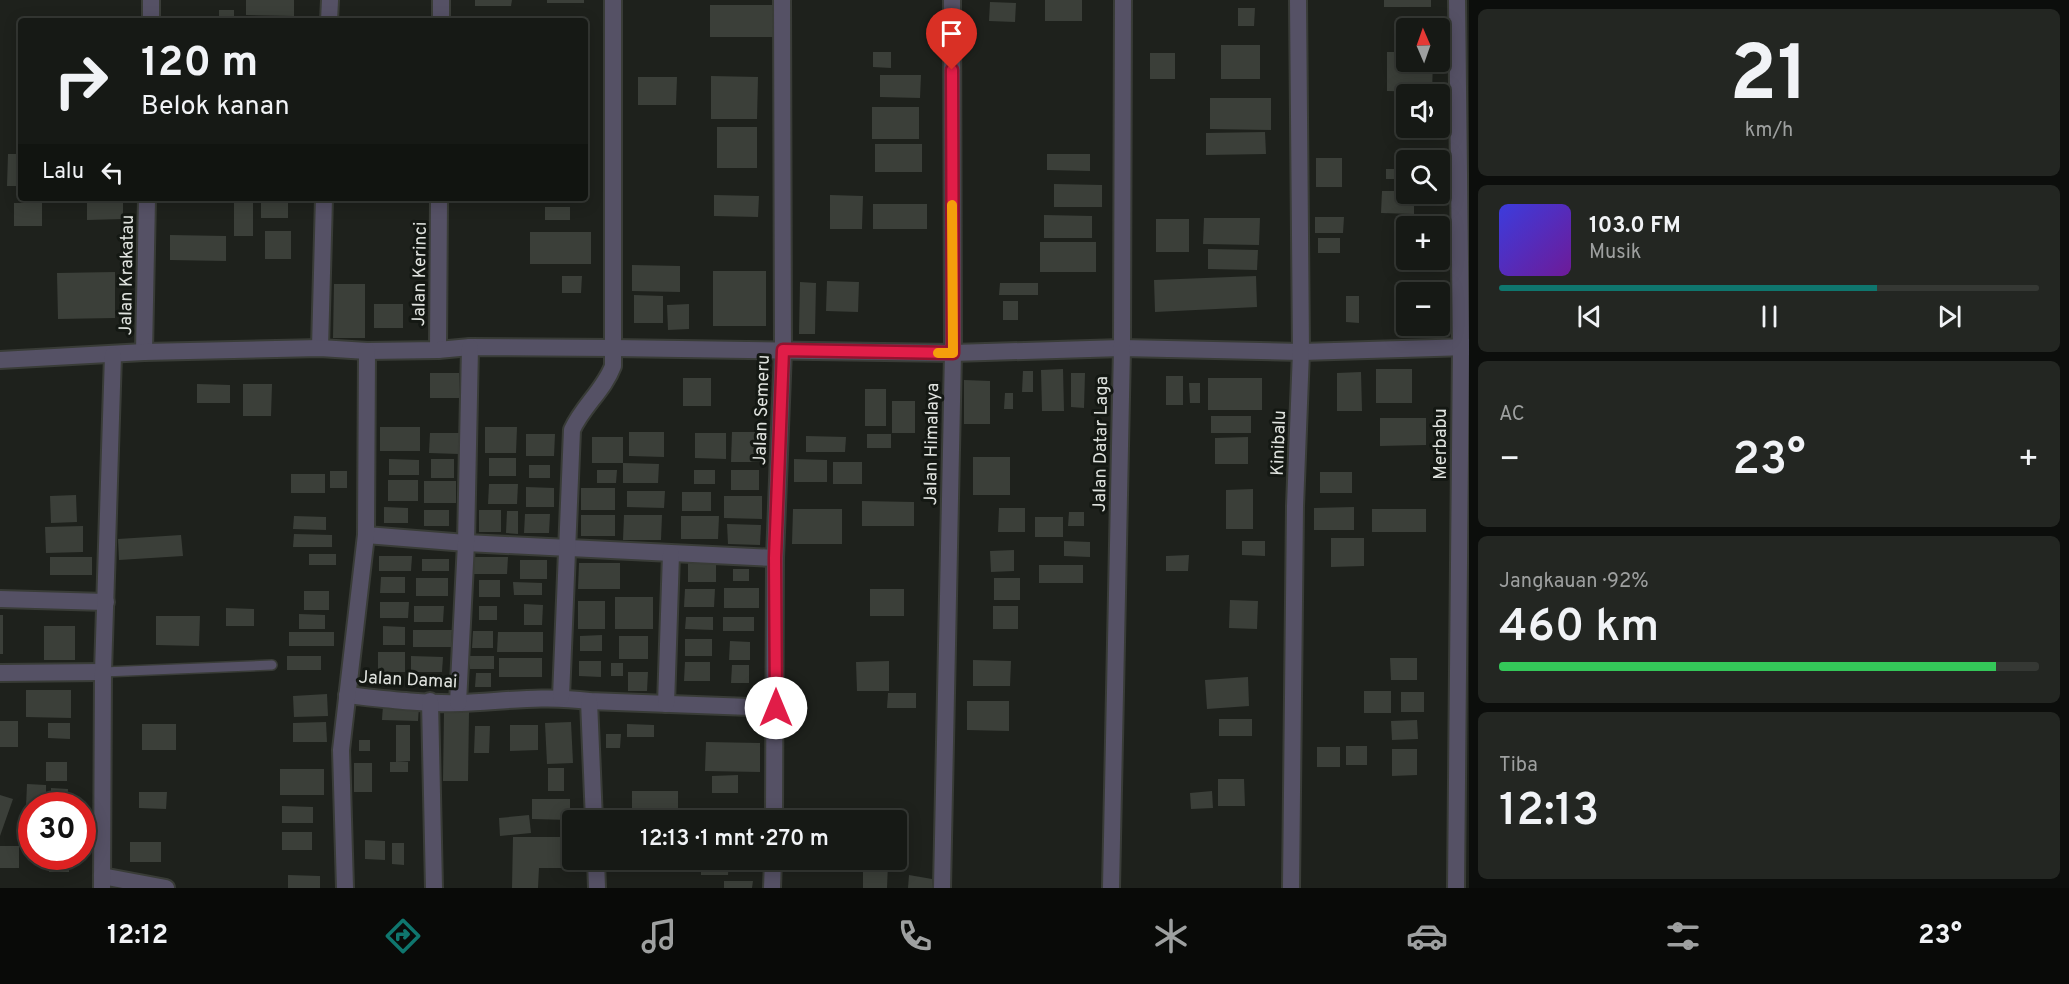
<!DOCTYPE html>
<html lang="id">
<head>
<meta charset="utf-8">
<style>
	:root { --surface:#161915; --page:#232622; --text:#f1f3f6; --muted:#9ea0a0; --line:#353834; --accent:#0f766e }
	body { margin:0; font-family:Overpass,sans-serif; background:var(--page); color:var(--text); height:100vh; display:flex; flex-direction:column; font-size:22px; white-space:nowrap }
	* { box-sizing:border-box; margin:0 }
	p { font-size:20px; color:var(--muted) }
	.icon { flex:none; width:33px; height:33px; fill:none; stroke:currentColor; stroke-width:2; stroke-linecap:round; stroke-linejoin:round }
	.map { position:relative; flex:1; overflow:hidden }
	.panel { display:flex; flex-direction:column; gap:9px; padding:9px; background:#0c0e0c; width:600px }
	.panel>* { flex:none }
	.hud { position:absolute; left:18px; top:18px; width:570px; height:183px; border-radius:6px; box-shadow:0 3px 15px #0003,0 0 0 2px var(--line); background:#161915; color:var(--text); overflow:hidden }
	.needle { width:39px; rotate:358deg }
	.fabs { position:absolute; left:1396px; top:18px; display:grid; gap:12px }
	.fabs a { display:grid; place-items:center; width:54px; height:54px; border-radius:6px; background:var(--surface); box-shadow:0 3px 15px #0003,0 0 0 2px var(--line); font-size:30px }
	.speed { position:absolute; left:18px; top:792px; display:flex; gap:12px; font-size:30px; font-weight:700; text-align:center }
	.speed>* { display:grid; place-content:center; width:78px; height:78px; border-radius:50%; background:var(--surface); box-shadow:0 3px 15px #0003,0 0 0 2px var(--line); line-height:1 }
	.speed .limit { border:9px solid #d22; background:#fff; color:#111 }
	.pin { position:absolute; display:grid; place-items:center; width:51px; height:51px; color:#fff; margin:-62px -26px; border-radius:50% 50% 50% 0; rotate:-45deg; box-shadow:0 0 6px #0007 }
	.pin .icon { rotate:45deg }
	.me { position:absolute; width:66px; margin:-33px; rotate:0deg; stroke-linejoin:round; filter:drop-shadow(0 0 4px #0008) }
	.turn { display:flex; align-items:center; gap:21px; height:126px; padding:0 24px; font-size:27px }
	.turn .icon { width:78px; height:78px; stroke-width:2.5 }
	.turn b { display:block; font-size:42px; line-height:51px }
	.then { display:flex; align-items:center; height:57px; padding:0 24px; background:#0003; gap:12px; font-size:22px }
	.big { font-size:45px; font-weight:600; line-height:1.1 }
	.panel .card { flex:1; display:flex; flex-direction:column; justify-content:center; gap:9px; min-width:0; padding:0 21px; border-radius:9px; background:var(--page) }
	.panel .dial { align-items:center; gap:0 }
	.dial b { font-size:78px; line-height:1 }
	.song { display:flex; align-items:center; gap:18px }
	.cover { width:72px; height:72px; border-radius:9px; background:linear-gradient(135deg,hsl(240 70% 55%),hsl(280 70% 35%)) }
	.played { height:6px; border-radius:3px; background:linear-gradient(90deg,var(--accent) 70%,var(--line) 70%) }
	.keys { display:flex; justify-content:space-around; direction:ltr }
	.heat { display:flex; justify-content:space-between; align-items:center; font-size:33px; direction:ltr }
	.charge { height:9px; border-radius:4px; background:linear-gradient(90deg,#34c759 92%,var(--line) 0) }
	.trip { position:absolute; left:562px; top:810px; width:345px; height:60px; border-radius:6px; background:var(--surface); box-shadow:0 3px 15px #0003,0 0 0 2px var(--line); font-weight:600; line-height:60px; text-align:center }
	.tabs { display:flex; height:96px; justify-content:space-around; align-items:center; background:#090a08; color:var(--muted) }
	.tabs .icon { width:42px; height:42px }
	.tabs .active { color:var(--accent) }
	.tabs b { font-size:27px; color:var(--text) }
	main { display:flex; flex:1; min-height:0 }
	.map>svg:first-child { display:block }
	.building { fill:#3b3f39 }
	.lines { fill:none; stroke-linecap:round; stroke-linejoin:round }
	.service-casing { stroke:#393c37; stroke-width:12 }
	.minor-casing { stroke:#393c37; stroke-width:20 }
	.service { stroke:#555165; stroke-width:9 }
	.minor { stroke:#555165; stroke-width:16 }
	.route-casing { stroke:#92132f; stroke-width:15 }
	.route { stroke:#e11d48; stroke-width:10 }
	.slow { stroke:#f59e0b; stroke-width:10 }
	.labels { text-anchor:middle; stroke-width:6; stroke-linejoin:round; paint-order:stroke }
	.street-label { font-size:18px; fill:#e0e3df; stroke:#141813 }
</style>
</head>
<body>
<main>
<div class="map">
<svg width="1469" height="888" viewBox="0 0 1469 888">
	<rect width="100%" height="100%" fill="#1e211c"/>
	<g class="building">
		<path d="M246,0h48v16l-48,-1z"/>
		<path d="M475,0h37l-1,6h-36z"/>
		<rect x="547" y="0" width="37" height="3"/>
		<rect x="1045" y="0" width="37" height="21"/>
		<rect x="1384" y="0" width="47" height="7"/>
		<path d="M990,2l26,1 -1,19 -26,-1z"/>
		<rect x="710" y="5" width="64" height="32"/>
		<path d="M1238,8h17l-1,18h-16z"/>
		<rect x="219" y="10" width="15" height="11"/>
		<path d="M119,16v5h-48v-4z"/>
		<path d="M180,17l29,1v3h-29z"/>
		<path d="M1440,41l10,1v21h-10z"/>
		<rect x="1221" y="45" width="39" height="34"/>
		<path d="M873,52h18v16l-18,-1z"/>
		<path d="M1387,52h20v10h26l-1,30 -45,-1z"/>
		<rect x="1150" y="53" width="25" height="26"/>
		<path d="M880,75h41l-1,23 -40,-1z"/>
		<path d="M711,76l47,1 -1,42h-46z"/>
		<path d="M638,77h39l-1,28h-38z"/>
		<path d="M1210,98h61v32l-61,-1z"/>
		<rect x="872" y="107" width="47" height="32"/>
		<rect x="717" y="127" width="40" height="41"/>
		<path d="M1265,132l1,22 -60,1v-22z"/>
		<rect x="875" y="144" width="47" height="28"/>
		<path d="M8,154h13v32h-14z"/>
		<path d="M1047,154h43v17l-43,-1z"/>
		<rect x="1316" y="158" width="26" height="29"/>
		<rect x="1386" y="169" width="12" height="10"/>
		<path d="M1054,184l48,1v22h-48z"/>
		<path d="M1382,191h25v3h7v20l-33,-1z"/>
		<path d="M714,195l45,1 -1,21 -44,-1z"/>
		<path d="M830,195l33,1 -1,33h-32z"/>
		<path d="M87,198h36v21l-36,1z"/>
		<rect x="261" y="198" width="27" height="20"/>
		<rect x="234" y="199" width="19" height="37"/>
		<rect x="14" y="203" width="28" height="23"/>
		<rect x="873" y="204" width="54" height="25"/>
		<rect x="545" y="207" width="25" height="13"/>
		<path d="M1044,215l48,1v22h-48z"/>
		<path d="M1315,217h29l-1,16h-28z"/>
		<path d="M1204,218h56l-1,27 -56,-1z"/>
		<rect x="1156" y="219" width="33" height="33"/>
		<rect x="265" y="231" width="26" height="28"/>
		<rect x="530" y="232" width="61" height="32"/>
		<path d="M170,235l56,1v25l-56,-1z"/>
		<rect x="1318" y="238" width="22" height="15"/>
		<rect x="1040" y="242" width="56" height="30"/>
		<path d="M1208,249l50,1 -1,20 -49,-1z"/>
		<path d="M632,265l48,1v26l-48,-1z"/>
		<rect x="713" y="271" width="53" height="55"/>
		<path d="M115,272v46l-57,1 -1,-46z"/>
		<path d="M562,276h20l-1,17h-19z"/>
		<path d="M1256,276l1,31 -102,5 -1,-32z"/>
		<path d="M827,281l32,1 -1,30 -32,-1z"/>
		<path d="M800,282l16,1 -1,51h-16z"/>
		<path d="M1000,283h38v12h-39z"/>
		<path d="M334,284h31v54h-32z"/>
		<path d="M634,295l29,1v27h-29z"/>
		<path d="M1346,296h13v27l-13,-1z"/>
		<rect x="1003" y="301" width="15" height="19"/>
		<rect x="374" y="304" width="29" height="24"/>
		<path d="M689,304v25l-21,1 -1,-25z"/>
		<path d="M1063,369l1,42h-22l-1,-41z"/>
		<rect x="1376" y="369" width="36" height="34"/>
		<path d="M1023,371h10v21h-11z"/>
		<path d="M1361,372l1,39h-25v-38z"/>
		<rect x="430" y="373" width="29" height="25"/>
		<path d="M1071,373h14l-1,35 -13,-1z"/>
		<rect x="1166" y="376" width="17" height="29"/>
		<rect x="683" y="378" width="28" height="28"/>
		<rect x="1208" y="378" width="54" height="32"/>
		<path d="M964,380l26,1v43h-26z"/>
		<path d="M1189,383h11v20h-10z"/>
		<path d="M197,384l33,1v18h-33z"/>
		<path d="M243,384h29l-1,32h-28z"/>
		<rect x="865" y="389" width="21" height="37"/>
		<path d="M1005,393h8v16h-9z"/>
		<rect x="892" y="401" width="23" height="32"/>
		<rect x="1211" y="416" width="40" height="17"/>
		<path d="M1380,418h46v27l-46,1z"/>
		<rect x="380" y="427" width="40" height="24"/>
		<path d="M485,427h32l-1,26h-31z"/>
		<path d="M629,432h35v25l-35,-1z"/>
		<path d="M732,432h29l-1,30h-29z"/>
		<path d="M430,433h30l-1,21 -30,-1z"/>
		<path d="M695,433h31v26l-31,-1z"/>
		<path d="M526,434h29l-1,22h-28z"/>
		<rect x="867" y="434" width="24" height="14"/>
		<path d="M806,436l40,1 -1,15h-39z"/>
		<rect x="592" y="437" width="31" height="26"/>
		<path d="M1248,437v27h-33v-26z"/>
		<rect x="973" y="457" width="37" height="38"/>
		<rect x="489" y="458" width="27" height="18"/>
		<path d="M389,459l30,1v15h-30z"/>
		<rect x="431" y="459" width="23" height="19"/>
		<path d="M794,459l33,1v22h-33z"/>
		<rect x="833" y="462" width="29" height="22"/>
		<path d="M623,463l36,1 -1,19h-35z"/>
		<rect x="529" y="465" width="21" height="13"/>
		<path d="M597,470h20l-1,13h-19z"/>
		<rect x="694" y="470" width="21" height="14"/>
		<rect x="731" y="470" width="28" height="20"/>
		<rect x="330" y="471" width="17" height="17"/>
		<rect x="1320" y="472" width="32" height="21"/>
		<rect x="291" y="474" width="34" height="19"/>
		<rect x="388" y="480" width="30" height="21"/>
		<rect x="424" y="481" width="32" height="22"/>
		<path d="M489,484h29l-1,20h-29z"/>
		<path d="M526,487l28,1v19h-28z"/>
		<rect x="581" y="488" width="34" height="22"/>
		<path d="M1253,489v40h-27v-39z"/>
		<path d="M627,491h38l-1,17 -37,-1z"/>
		<rect x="682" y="492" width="29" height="19"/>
		<path d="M76,495l1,27 -26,1 -1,-27z"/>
		<path d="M724,496h38v23l-38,-1z"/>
		<path d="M862,501l52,1v24h-52z"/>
		<path d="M384,507l24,1v15h-24z"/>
		<path d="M1354,507v23h-40v-22z"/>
		<path d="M999,508h26v24h-27z"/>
		<path d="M793,509h49v35h-50z"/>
		<rect x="1372" y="509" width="54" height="23"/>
		<rect x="424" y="510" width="25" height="16"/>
		<rect x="479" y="510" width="22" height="22"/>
		<path d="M507,511h11v23l-12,-1z"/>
		<path d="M1069,512h15v14h-16z"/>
		<path d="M525,514h25l-1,19h-25z"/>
		<rect x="581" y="515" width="34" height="21"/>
		<path d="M624,515h38l-1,25h-38z"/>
		<path d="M294,516l32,1v13l-33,-1z"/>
		<path d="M681,516h38l-1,23h-37z"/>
		<rect x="1035" y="517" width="28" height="20"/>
		<path d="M727,524l34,1 -1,20 -32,-1z"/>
		<path d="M83,526v26l-37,1 -1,-26z"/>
		<path d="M294,534l38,1v12h-39z"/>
		<path d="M181,535l2,21 -64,4 -1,-21z"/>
		<path d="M1331,538h33v28l-33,1z"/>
		<path d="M1064,541l26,1v15l-26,-1z"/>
		<path d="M1242,541h23v15l-23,-1z"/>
		<path d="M1014,550v21l-23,1 -1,-21z"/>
		<rect x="309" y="554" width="27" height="11"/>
		<path d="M1189,555l-1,16h-22v-15z"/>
		<path d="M379,556h33l-1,15h-32z"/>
		<rect x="50" y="557" width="42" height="18"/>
		<path d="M474,557h34l-1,17h-33z"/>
		<rect x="422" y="559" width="27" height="12"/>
		<rect x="520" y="560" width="27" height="19"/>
		<path d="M579,563h41v26h-42z"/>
		<path d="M688,563l28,1v18h-28z"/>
		<rect x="1039" y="565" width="44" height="18"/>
		<rect x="733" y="569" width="16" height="12"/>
		<path d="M381,577h24v16h-25z"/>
		<rect x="416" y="578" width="32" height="18"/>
		<rect x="994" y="578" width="26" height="22"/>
		<rect x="479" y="580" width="21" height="17"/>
		<path d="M513,582l29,1v12h-28z"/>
		<rect x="724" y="588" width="35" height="20"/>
		<path d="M685,589h30l-1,18h-30z"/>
		<rect x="870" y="589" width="34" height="27"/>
		<rect x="304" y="591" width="25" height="19"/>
		<rect x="615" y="597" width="38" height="32"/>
		<path d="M1230,600l28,1 -1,28 -28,-1z"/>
		<rect x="578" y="601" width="27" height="28"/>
		<path d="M380,602h29l-1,16h-28z"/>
		<path d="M524,604l19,1 -1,20h-18z"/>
		<path d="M414,606h30l-1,16h-29z"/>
		<rect x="479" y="606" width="18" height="14"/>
		<rect x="993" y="606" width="25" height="23"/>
		<path d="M226,608l28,1v17h-28z"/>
		<path d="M299,614l26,1v14h-26z"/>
		<rect x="0" y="615" width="3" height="39"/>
		<path d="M156,616h44l-1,30 -43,-1z"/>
		<path d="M686,617h27v13l-28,-1z"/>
		<rect x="723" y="617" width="31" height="14"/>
		<rect x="44" y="626" width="31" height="34"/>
		<path d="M383,626l22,1v18h-22z"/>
		<path d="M413,630h39l-1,17h-38z"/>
		<path d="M473,631h20v17h-21z"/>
		<rect x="289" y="632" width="45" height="14"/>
		<path d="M498,632h45v20h-46z"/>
		<path d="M602,635v16h-22v-15z"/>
		<rect x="619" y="636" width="29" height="23"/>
		<rect x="685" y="639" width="27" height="17"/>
		<path d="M730,641l20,1v18h-21z"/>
		<rect x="378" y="652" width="27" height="20"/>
		<rect x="287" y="656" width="34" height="14"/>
		<path d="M411,656l32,1 -1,15h-31z"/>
		<rect x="470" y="656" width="24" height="13"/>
		<rect x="499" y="658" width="43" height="19"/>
		<path d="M1390,658h27v22h-26z"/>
		<path d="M973,660l38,1 -1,25h-37z"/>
		<path d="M579,661h22v16l-22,-1z"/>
		<path d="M889,661v30h-32l-1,-29z"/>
		<path d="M685,662h25v19h-26z"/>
		<rect x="611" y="663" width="12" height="13"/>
		<path d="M732,665h17v18h-18z"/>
		<path d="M628,672h20l-1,19h-19z"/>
		<path d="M476,673h15v14h-16z"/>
		<path d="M1248,677l1,29 -42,3 -2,-29z"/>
		<path d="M26,690h45v28l-45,-1z"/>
		<rect x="1364" y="691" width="27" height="22"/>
		<rect x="1401" y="692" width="23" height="20"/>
		<path d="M888,693h28v15h-29z"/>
		<path d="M327,694l1,22 -34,1 -1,-21z"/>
		<path d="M967,701h42v30l-42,-1z"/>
		<path d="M383,705l36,1 -1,15 -36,-1z"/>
		<path d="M444,712h25l-1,69h-25z"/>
		<rect x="1219" y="719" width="33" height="17"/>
		<path d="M1417,720l1,19 -26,1 -1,-19z"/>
		<rect x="0" y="721" width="18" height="26"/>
		<path d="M326,722l1,20h-34v-19z"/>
		<path d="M571,722l2,41 -26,1 -2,-41z"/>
		<path d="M48,723h22v16l-22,-1z"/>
		<rect x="142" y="724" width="34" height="26"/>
		<path d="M627,724l27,1v12h-27z"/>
		<path d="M396,725h14v36l-14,1z"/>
		<path d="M510,725h28v25l-28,1z"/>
		<path d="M475,726h15l-1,27h-15z"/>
		<path d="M606,734h15l-1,14h-14z"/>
		<rect x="359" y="740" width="11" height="11"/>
		<path d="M706,742l54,1v29l-55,-1z"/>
		<rect x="1346" y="746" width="21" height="19"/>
		<rect x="1317" y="747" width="23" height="20"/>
		<path d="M1392,749h25v26l-25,1z"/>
		<rect x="46" y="762" width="21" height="19"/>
		<rect x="390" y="762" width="18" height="10"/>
		<rect x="354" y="763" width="18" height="29"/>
		<rect x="548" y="768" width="16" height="23"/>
		<rect x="280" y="769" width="44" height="26"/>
		<path d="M738,775v18h-26v-17z"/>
		<path d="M1218,779h26l1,27h-27z"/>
		<path d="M27,784l19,1v21l-20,1z"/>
		<path d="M51,788l17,1 -1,17h-16z"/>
		<path d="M632,791h46v20l-46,-1z"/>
		<path d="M1212,791l1,17 -22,1 -1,-16z"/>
		<path d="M139,792h28l-1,17 -27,-1z"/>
		<path d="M0,795l13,4 -13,37z"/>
		<path d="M532,799h38v21l-38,-1z"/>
		<path d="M282,806l31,1v16h-31z"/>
		<path d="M529,815l2,18 -31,3 -1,-18z"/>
		<path d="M628,816l51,1v3h-51z"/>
		<rect x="282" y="832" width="30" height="18"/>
		<path d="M513,837h60v31h-34l-1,20h-26z"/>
		<path d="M365,840l20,1v19l-20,-1z"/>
		<rect x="130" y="842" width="31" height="20"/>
		<path d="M392,843h12v22l-12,-1z"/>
		<rect x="0" y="846" width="19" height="22"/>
		<rect x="49" y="856" width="20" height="16"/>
		<path d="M701,860h28l-1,15h-27z"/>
		<path d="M863,864h25l-1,24h-24z"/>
		<path d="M288,875l32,1v12h-32z"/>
		<path d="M909,875l23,4v9h-24z"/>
		<path d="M724,881h29l-1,7h-28z"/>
	</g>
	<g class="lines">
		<defs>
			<path id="service" d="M103,672l169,-7"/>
			<g id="minor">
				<path d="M151,21v-21"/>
				<path d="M329,21l1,-21"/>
				<path d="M441,21v-21"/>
				<path d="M320,348l4,-150"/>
				<path d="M438,350l1,-152"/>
				<path d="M144,352l3,-154"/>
				<path d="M0,360l144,-8 176,-4 47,3 71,-1 32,-3 143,1 340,5 169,-5 179,4 168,-5"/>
				<path d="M366,535l100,8 309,15"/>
				<path d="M0,599l106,3"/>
				<path d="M0,673l103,-1"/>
				<path d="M347,695c37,4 76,9 114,8 44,-2 84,-8 128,-2l187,7"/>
				<path d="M561,697l11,-267c10,-23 32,-40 41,-64v-366"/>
				<path d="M430,701l4,187"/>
				<path d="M589,701l5,119"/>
				<path d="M458,703l8,-160 4,-196"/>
				<path d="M666,704l5,-150"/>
				<path d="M774,820l1,-262 8,-208 -1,-350"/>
				<path d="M596,860l1,28"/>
				<path d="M102,876l64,12"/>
				<path d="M102,888l1,-216 10,-317"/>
				<path d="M345,888l-4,-138 25,-215 1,-184"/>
				<path d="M772,888l1,-28"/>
				<path d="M942,888l11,-535 -1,-353"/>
				<path d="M1111,888l11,-540 1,-348"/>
				<path d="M1291,888l4,-382 6,-154 -3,-352"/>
				<path d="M1456,888l5,-541 -4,-347"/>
			</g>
		</defs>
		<use href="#service" class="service-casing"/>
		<use href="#minor" class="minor-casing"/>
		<use href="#service" class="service"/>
		<use href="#minor" class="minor"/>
	</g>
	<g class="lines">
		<defs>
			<path id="route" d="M776,708l-1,-150 8,-208 170,3 -1,-283"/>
		</defs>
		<use href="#route" class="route-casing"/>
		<use href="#route" class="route"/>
		<path class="slow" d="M938,353h15l-1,-148"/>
	</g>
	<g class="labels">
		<g class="street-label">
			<text transform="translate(419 274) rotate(-89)" y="6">Jalan Kerinci</text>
			<text transform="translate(126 275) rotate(-89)" y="6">Jalan Krakatau</text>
			<text transform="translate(761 410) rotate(-88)" y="6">Jalan Semeru</text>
			<text transform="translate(1278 443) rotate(-88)" y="6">Kinibalu</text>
			<text transform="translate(931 444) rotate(-89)" y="6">Jalan Himalaya</text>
			<text transform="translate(1100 444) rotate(-89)" y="6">Jalan Datar Laga</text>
			<text transform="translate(1440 444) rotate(-90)" y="6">Merbabu</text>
			<text transform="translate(408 679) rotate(3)" y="6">Jalan Damai</text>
		</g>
	</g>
</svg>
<div class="fabs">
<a><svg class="needle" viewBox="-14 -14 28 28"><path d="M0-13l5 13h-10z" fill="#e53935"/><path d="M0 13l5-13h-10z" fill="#9ea0a0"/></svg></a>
<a><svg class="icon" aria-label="sound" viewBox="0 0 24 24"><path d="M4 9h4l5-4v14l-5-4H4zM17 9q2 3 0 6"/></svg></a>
<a><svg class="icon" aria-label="search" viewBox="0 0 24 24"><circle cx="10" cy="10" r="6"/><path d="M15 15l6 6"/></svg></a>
<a>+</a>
<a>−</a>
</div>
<div class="speed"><div class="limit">30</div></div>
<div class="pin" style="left:952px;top:70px;background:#d93025"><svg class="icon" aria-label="arrive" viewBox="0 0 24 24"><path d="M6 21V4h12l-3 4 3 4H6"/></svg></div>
<svg class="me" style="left:776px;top:708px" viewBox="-20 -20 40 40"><circle r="19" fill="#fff"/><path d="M0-13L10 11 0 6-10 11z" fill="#e11d48"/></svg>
<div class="trip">12:13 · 1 mnt · 270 m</div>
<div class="hud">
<div class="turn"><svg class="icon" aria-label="right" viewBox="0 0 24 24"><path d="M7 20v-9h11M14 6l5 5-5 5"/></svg><div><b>120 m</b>Belok kanan</div></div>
<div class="then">Lalu<svg class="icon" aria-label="left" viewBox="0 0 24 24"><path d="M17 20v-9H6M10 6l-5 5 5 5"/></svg></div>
</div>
</div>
<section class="panel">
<div class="card dial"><b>21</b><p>km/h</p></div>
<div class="card">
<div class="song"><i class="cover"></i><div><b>103.0 FM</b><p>Musik</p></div></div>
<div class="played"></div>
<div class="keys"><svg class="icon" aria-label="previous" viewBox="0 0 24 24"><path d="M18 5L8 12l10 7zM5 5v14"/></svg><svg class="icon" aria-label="pause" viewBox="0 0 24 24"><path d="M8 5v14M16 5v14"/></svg><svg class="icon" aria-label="next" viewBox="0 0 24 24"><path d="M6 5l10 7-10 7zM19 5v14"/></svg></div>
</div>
<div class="card"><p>AC</p>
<div class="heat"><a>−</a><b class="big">23°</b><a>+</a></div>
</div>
<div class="card"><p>Jangkauan · 92%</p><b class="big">460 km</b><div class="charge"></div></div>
<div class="card"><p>Tiba</p><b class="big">12:13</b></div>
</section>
</main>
<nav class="tabs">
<b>12:12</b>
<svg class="icon active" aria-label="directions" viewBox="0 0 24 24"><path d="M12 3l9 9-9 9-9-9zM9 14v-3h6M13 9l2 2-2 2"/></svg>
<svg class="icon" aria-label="music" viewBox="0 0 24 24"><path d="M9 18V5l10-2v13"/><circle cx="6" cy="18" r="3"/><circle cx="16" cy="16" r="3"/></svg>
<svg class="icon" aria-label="phone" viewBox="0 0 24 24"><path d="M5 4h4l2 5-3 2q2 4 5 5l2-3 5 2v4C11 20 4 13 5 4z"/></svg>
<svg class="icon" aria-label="climate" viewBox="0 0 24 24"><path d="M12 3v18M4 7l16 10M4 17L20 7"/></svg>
<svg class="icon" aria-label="car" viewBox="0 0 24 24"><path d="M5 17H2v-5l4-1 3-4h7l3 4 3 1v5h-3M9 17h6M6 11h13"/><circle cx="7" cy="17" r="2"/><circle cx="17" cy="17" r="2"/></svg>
<svg class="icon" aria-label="filters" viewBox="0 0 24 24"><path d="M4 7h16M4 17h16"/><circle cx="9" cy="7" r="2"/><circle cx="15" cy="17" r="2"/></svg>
<b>23°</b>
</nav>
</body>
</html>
